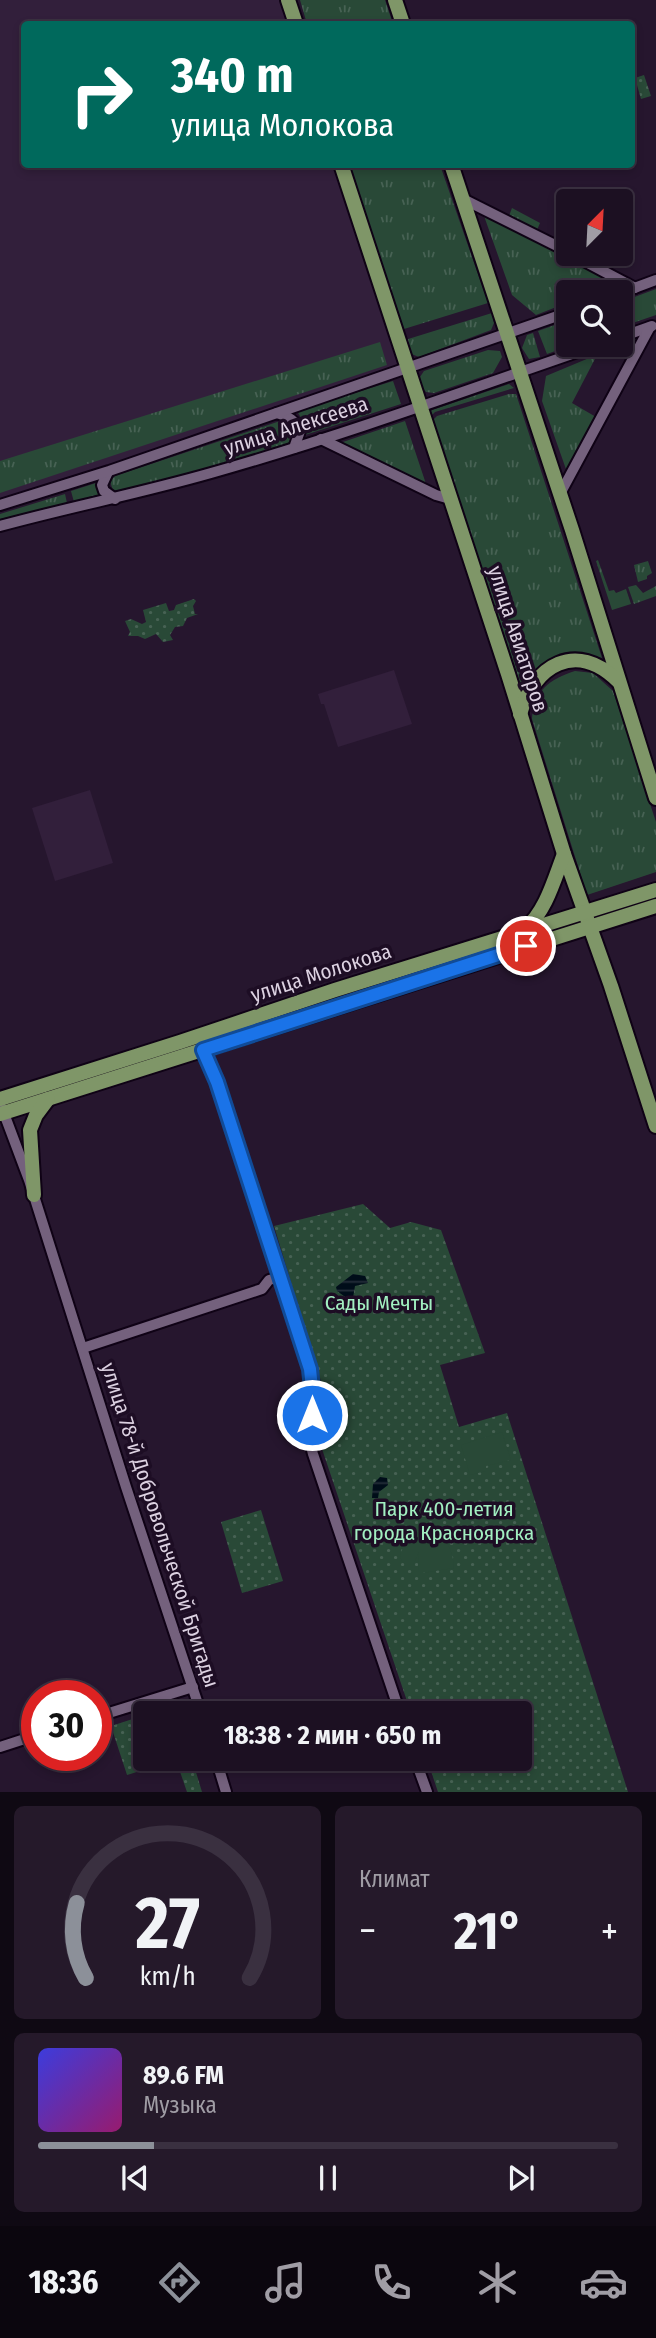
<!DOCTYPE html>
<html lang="ru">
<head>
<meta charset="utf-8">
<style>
	:root { --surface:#1c1022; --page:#25192a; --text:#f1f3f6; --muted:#a09da5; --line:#3a3040; --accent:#8c9099 }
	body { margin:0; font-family:"Fira Sans Condensed",sans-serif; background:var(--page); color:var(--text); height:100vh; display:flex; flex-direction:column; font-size:26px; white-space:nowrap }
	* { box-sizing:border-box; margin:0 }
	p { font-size:23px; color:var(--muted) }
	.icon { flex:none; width:38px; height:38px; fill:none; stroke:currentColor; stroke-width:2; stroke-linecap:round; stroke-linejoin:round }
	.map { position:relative; height:1792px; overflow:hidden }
	.drawer { display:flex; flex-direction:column; gap:14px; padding:14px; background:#0f0913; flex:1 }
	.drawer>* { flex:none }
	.guide { position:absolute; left:21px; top:21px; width:614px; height:147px; border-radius:7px; box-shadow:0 4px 10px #0003,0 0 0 2px var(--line); background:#00695c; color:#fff; overflow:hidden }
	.needle { width:46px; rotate:24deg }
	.buttons { position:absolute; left:556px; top:189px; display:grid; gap:14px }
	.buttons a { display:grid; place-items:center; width:77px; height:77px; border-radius:7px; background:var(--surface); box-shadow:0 4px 10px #0003,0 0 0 2px var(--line); font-size:35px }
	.speed { position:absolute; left:21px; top:1680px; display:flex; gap:14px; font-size:35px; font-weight:700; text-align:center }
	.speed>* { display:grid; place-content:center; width:91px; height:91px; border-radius:50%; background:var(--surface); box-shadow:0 4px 10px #0003,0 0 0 2px var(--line); line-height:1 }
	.speed .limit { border:10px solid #d22; background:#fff; color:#111 }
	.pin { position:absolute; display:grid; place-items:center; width:60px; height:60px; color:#fff; margin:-30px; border:4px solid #fff; border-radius:50%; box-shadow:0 2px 7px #0007 }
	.me { position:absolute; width:77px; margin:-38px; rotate:0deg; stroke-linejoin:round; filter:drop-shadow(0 0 5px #0008) }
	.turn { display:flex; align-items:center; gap:24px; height:147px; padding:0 35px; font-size:32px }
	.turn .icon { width:91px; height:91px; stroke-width:2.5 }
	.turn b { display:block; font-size:49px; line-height:60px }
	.big { font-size:52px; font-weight:700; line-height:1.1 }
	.drawer .tile { flex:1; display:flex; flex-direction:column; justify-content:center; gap:10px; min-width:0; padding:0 24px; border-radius:10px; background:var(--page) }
	.drawer .dial { align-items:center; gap:0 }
	.dial svg { height:182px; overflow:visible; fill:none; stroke:var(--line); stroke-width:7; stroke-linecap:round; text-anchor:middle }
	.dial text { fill:var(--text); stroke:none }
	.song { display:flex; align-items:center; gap:21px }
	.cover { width:84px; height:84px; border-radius:10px; background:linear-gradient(135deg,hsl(240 70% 55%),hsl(320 70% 35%)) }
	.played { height:7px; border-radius:4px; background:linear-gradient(90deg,var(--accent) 20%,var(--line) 20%) }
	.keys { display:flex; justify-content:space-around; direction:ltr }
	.heat { display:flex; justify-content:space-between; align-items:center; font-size:38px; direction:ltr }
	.drawer .tiles { flex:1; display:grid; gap:14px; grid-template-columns:1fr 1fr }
	.tile:last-child { grid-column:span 2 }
	.trip { position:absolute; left:133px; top:1701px; width:399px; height:70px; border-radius:7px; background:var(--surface); box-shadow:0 4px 10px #0003,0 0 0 2px var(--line); font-weight:700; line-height:70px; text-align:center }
	.tabs { display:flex; height:112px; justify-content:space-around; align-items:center; background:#0b060e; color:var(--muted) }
	.tabs .icon { width:49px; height:49px }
	.tabs .current { color:var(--accent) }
	.tabs b { font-size:32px; color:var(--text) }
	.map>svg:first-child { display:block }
	.built { fill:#321f3b }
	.grass { fill:url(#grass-tufts) }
	.park { fill:url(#park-dots) }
	.pitch { fill:#294937 }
	.water { fill:url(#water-rules) }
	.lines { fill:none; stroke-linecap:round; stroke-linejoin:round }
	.minor-casing { stroke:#0f0215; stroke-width:14 }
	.major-casing { stroke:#0f0215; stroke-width:18 }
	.minor { stroke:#74617d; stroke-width:10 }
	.major { stroke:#7f9668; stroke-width:14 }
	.route-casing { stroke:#114b97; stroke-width:18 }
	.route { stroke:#1a73e8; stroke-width:12 }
	.labels { text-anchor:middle; stroke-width:7; stroke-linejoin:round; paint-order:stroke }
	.street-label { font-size:21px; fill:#dcd1e1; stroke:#1d0d24 }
	.park-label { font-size:21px; fill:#a2efc1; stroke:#1d0d24 }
</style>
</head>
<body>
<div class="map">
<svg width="656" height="1792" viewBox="0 0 656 1792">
	<defs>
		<pattern id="grass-tufts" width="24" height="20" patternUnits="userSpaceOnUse" patternTransform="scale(1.75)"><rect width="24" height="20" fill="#294937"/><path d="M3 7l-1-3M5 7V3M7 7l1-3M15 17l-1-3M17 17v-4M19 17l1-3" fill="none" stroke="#476254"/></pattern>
		<pattern id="park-dots" width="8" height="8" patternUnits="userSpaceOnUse" patternTransform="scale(1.75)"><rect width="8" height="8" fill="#294937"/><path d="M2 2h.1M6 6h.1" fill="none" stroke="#476254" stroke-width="1.8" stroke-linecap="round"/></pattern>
		<pattern id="water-rules" width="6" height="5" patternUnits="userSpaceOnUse" patternTransform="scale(1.75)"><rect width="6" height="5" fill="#000d19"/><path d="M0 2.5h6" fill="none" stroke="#252f3a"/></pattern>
	</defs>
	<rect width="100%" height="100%" fill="#26162e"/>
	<g class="built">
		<path d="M0,0h288l8,24h-272v140l317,1 68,203 -409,137z"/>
		<path d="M394,670l18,54 -74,23 -14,-43h-3l-3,-10z"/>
		<path d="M90,790l23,73 -58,18 -23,-73z"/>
	</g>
	<g class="grass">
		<path d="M300,0h85l8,24h-86z"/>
		<path d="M349,165h91l48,138 -84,26z"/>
		<path d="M512,208l28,15 -3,7 -28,-14z"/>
		<path d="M483,213l126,67 1,6 -16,6h-25v10l-33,13 -24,-20z"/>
		<path d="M656,289v26l-35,12v-25z"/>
		<path d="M492,313l2,10 -3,7 -72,27 -10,-4 -4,-13z"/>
		<path d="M569,320v25h3l-25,9 -9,-23z"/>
		<path d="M533,333l7,24 -11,2 -7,-11 5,-13z"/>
		<path d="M637,338l-10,19h-31l-24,46 24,14 -29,55 -25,-71 4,-25z"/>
		<path d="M380,342l7,23 -387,128v-32z"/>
		<path d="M488,350l12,1 2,6 -9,16 -59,20 -8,-1 -5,-6 -1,-9 4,-6z"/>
		<path d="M393,381l8,23 -96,31 -1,-12 -7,-12z"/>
		<path d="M509,384l5,4 -79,24 -3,3 -3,-2 3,-3z"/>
		<path d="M509,394h7l86,264c-39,-11 -57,-3 -81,28l-88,-266 4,-4z"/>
		<path d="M283,420l13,7 -4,15 -78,25 -88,23 -13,1 -3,-10 5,-5z"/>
		<path d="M405,421l21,63 -86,-41z"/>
		<path d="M99,482l4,13 -29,7 -3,-11z"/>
		<path d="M65,494l2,9 -67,16v-5z"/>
		<path d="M598,560l11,31 5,-1 2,3 10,-4 5,15 -19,6 -16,-49z"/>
		<path d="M648,561l4,12 -5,3v3l-9,3 -4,-17z"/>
		<path d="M636,585l7,8 13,-7v10l-22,8 -6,-17z"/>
		<path d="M575,671l18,2 20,18 43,131v50l-69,23 -55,-176c1,-28 18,-40 43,-48z"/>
	</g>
	<g class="park">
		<path d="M644,75l7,21 -10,3 -6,-21z"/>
		<path d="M194,599l2,2 -3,5 2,8h3l-11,4 -4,8 -8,1 -5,8 3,5 -10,2 -7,-8 -11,5 -7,-3h-10l2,-4 -5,-11 6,-2 11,5 4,-2 -3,-12 23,-7 3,8 5,-1 2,-5z"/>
		<path d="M363,1204l27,24 21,-6 30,8 44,123 -45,12 19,62 48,-14 121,379h-190l-11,-33h93v-46h-109l-89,-264 4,-51 -52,-172z"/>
		<path d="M261,1510l22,71 -41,12 -21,-71z"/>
		<path d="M145,1715v44h47l10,33h-15l-11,-32 -49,15 -16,-49z"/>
	</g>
	<g class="pitch">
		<path d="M502,1432l9,28 -25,6v5l-16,4 -9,-30z"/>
		<path d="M418,1526l6,2 -3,14h4l4,-9 4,-3c14,4 21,26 21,38l-32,5 -4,-3 1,-18 -6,13h-7c-9,-8 -6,-12 0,-22l-5,-3 4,-7 8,4z"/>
	</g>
	<g class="water">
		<path d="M353,1274l12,2 3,7 -13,3 -2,12 -5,1 -11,-8 -1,-4z"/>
		<path d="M380,1477l7,1 1,7 -9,7 -1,6h-6l1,-14z"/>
	</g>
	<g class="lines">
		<defs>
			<g id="minor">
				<path d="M463,199l106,53"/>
				<path d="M571,254l64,34"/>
				<path d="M621,293l35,-13"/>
				<path d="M621,337l31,-11"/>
				<path d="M277,413c12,4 18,7 23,18l-6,17"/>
				<path d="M321,439l115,56 14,4"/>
				<path d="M108,472l-6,13 2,6 11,8"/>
				<path d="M560,494l90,-167"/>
				<path d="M0,505l109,-34 460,-159"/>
				<path d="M0,526c70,-19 141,-33 211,-53 131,-37 259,-84 387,-128"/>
				<path d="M203,1050l14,32 93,287 3,29 -3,44 3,12 87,259"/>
				<path d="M2,1108l27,72 97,307 75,226"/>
				<path d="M83,1348l179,-59 7,-9 11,-3"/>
				<path d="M96,1717l97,-30"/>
				<path d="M0,1747l37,-12"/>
				<path d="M216,1759l10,33"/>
				<path d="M415,1759l12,33"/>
			</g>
			<g id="major">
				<path d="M288,0l8,24"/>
				<path d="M395,0l8,24"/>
				<path d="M341,164l167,510 56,180 47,132 45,140"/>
				<path d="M451,164l121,366 84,268"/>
				<path d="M520,714c14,-49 56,-74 98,-33"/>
				<path d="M525,929c21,-18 29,-49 39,-75"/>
				<path d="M0,1099l180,-57 155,-52 321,-100"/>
				<path d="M0,1114l656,-208"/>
				<path d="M34,1195l-4,-65 6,-15 12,-16"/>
			</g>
		</defs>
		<use href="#minor" class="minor-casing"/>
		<use href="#major" class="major-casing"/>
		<use href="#minor" class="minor"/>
		<use href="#major" class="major"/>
	</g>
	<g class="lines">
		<defs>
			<path id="route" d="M312,1415l1,-17 -3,-29 -93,-287 -14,-32 323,-104"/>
		</defs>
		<use href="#route" class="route-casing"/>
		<use href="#route" class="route"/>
	</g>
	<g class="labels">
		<g class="street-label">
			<text transform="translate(296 426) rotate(-18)" y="7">улица Алексеева</text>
			<text transform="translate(518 639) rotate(72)" y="7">улица Авиаторов</text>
			<text transform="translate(321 973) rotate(-18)" y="7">улица Молокова</text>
			<text transform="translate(160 1525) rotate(72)" y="7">улица 78-й Добровольческой Бригады</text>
		</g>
		<g class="park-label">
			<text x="379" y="1310">Сады Мечты</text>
			<text x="444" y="1516">Парк 400-летия<tspan x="444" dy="24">города Красноярска</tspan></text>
		</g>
	</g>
</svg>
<div class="buttons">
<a><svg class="needle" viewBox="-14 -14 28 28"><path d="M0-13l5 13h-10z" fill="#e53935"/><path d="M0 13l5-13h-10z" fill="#a09da5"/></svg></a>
<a><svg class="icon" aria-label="search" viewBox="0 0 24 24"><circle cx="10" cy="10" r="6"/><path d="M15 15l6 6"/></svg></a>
</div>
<div class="speed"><div class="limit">30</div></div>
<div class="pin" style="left:526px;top:946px;background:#d93025"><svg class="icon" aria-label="arrive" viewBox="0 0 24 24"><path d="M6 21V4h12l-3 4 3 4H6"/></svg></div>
<svg class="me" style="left:312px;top:1415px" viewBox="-20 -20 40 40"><circle r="17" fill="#1a73e8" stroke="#fff" stroke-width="3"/><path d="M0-11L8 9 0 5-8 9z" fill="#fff"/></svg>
<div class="trip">18:38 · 2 мин · 650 m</div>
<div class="guide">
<div class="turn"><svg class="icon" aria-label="right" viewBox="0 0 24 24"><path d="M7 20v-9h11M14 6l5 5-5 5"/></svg><div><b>340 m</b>улица Молокова</div></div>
</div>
</div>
<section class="drawer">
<div class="tiles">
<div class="tile dial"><svg viewBox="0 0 100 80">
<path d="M14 69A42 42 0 1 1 86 69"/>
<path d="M14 69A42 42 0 0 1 10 36" stroke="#8c9099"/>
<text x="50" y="56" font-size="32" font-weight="700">27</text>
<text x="50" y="72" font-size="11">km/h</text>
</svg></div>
<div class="tile"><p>Климат</p>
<div class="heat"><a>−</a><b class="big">21°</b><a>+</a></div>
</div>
<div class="tile">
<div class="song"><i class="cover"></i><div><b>89.6 FM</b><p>Музыка</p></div></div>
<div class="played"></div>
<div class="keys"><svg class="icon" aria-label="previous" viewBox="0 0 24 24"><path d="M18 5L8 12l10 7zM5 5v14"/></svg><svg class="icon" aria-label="pause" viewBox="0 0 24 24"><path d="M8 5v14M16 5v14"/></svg><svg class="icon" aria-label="next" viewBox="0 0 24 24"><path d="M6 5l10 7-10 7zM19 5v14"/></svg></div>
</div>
</div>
</section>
<nav class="tabs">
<b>18:36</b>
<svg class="icon current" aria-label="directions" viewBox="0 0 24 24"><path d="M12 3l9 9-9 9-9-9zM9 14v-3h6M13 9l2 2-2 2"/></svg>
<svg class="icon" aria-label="music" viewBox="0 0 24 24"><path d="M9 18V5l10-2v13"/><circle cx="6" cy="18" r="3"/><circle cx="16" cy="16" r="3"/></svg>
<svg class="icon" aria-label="phone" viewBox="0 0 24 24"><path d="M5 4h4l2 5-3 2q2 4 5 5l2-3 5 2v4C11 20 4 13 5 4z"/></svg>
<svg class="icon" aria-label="climate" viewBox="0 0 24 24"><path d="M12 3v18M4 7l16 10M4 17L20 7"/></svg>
<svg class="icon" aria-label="car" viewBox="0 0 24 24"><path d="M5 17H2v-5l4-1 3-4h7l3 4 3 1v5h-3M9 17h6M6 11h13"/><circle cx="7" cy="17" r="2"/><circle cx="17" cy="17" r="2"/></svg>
</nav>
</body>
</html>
